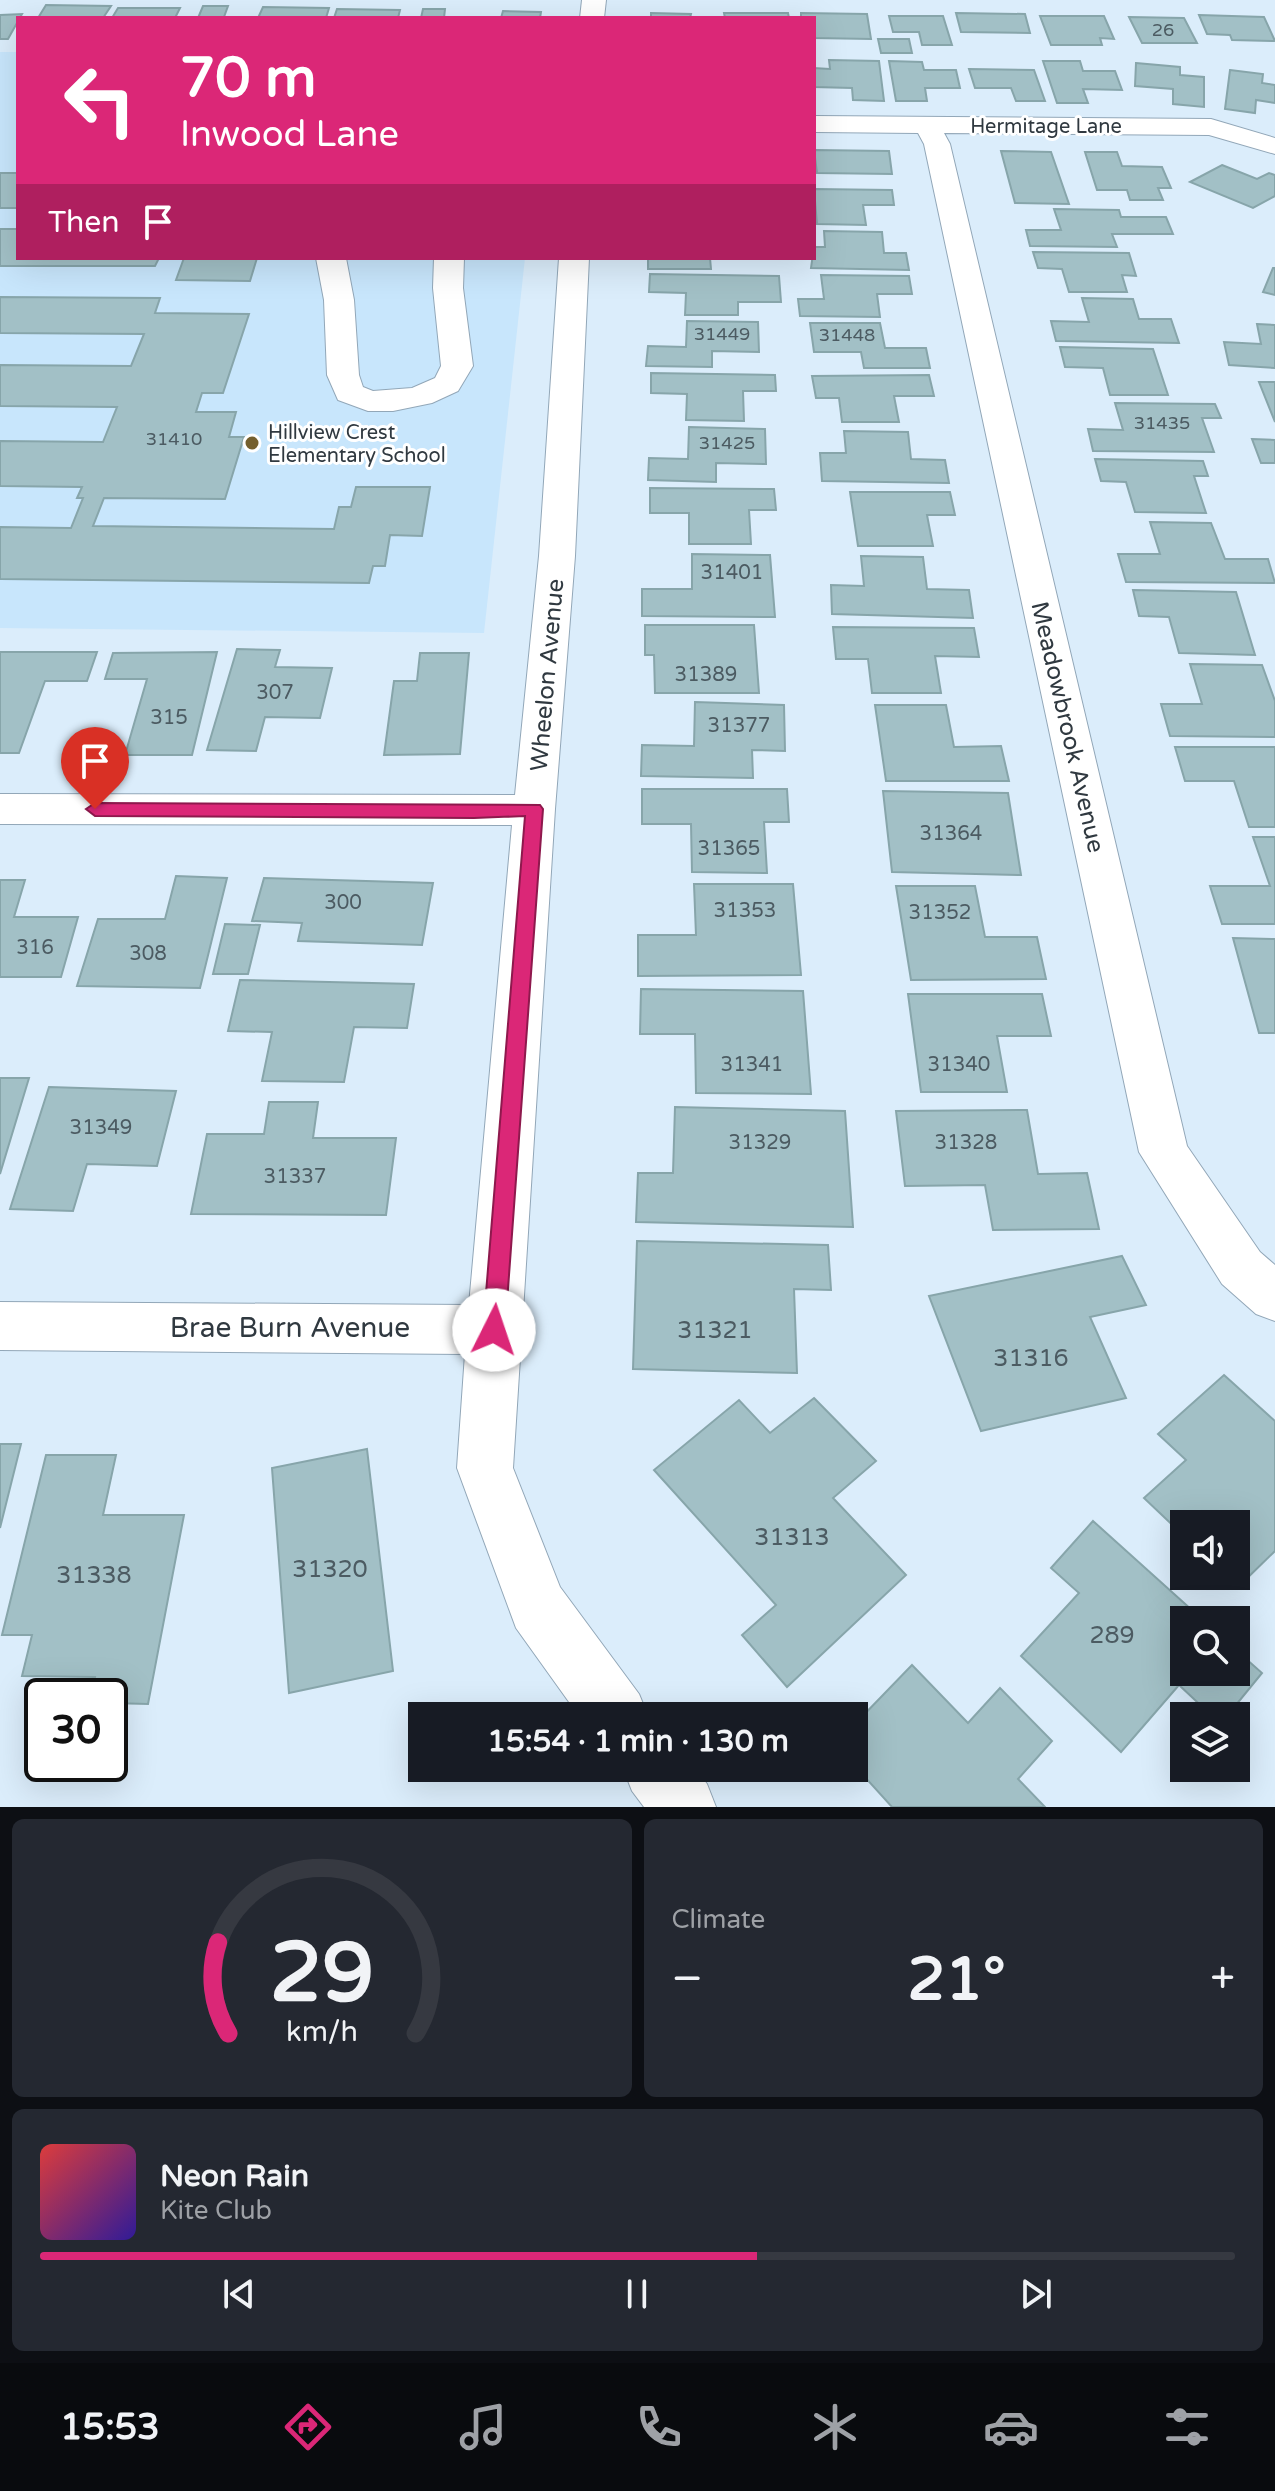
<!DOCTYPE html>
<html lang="en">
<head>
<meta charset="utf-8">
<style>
	:root { --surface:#171b24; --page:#242831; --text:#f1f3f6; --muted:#9ea1a6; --line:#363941; --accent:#db2777 }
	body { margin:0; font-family:"Varela Round",sans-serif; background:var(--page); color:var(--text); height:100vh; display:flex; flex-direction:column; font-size:30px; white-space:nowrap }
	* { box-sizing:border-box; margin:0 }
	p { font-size:26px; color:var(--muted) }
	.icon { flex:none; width:44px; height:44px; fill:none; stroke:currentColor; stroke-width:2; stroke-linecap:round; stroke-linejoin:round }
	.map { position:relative; height:1807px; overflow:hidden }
	.drawer { display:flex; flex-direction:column; gap:12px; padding:12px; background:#0d0f14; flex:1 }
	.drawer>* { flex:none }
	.banner { position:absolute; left:16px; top:16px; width:800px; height:244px; border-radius:0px; box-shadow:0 8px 32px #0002; background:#db2777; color:#fff; overflow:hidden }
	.tools { position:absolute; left:1170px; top:1510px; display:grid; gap:16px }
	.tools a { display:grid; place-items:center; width:80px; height:80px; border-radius:0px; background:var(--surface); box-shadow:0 8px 32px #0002; font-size:40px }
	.speed { position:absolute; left:24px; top:1678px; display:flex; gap:16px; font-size:40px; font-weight:700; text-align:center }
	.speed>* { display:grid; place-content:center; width:104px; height:104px; border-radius:50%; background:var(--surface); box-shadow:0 8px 32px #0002; line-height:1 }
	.speed .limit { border:4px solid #111; border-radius:12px; background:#fff; color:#111 }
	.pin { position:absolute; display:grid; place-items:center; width:68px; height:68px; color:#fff; margin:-82px -34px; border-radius:50% 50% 50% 0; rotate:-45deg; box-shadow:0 0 8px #0007 }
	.pin .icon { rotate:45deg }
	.me { position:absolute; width:88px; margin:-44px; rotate:4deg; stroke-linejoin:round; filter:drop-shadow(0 0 6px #0008) }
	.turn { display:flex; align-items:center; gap:28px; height:168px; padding:0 32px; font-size:36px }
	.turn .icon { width:104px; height:104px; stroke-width:2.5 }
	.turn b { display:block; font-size:56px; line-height:68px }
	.then { display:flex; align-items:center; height:76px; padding:0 32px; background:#0003; gap:16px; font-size:30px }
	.big { font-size:60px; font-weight:700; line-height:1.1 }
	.drawer .card { flex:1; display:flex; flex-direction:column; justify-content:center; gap:12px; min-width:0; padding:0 28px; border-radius:12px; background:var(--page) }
	.drawer .dial { align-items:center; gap:0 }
	.dial svg { height:208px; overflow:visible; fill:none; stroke:var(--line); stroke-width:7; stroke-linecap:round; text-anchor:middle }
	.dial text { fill:var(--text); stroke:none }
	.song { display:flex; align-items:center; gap:24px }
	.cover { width:96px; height:96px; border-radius:12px; background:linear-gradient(135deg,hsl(0 70% 55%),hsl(250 70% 35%)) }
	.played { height:8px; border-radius:4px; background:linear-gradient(90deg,var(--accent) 60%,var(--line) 60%) }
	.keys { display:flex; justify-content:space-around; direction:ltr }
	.heat { display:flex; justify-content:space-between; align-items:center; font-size:44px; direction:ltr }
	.drawer .tiles { flex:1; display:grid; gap:12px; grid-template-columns:1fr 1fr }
	.card:last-child { grid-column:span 2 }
	.trip { position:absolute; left:408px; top:1702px; width:460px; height:80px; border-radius:0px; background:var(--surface); box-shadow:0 8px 32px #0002; font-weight:700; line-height:80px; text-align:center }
	.dock { display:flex; height:128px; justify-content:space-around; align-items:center; background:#090b0e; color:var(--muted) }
	.dock .icon { width:56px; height:56px }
	.dock .on { color:var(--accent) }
	.dock b { font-size:36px; color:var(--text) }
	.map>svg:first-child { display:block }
	.built { fill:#c8e6fc }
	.building { fill:#a2c0c6; stroke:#87a5aa; stroke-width:2 }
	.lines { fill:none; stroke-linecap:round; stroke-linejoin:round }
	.minor-casing { stroke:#92a7b8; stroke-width:2 }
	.minor { fill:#fff; fill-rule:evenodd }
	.route { fill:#db2777; stroke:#8e194d; stroke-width:2 }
	.poi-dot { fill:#745f2e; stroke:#fff; stroke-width:3 }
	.labels { text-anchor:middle; stroke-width:6; stroke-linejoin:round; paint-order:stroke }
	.far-number-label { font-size:18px; fill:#4c5b62 }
	.far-street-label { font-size:20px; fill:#303940; stroke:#fff }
	.far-poi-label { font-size:20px; fill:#303940; stroke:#fff; text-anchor:start }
	.number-label { font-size:20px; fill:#4c5b62 }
	.street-label { font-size:24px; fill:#303940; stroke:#fff }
	.near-number-label { font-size:24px; fill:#4c5b62 }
	.near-street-label { font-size:28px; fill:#303940; stroke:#fff }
</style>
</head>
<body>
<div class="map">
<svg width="1275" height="1807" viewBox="0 0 1275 1807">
	<rect width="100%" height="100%" fill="#dbedfb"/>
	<path class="built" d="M0,52h18v206h507l-41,375 -484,-5z"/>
	<g class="building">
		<path d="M46,5l65,1 -8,12h-65z"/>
		<path d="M203,6h25l-4,11h21l-47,1z"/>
		<path d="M263,7l66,1 -3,10h-68z"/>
		<path d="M118,8h62l-5,10h-63z"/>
		<path d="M337,9l63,1 -2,8h-64z"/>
		<path d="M423,9h22l-1,9h-23z"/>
		<path d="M503,11l38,1 -1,6h-39z"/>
		<path d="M651,13l40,1 -1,4h-39z"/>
		<path d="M724,13h64l1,5h-64z"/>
		<path d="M801,13l66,1 4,25 -57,-1v-20h-13z"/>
		<path d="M956,13l69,1 5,19 -69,-1z"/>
		<path d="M22,14l-14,25h-8v-24z"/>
		<path d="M1199,15l65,2 11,24 -43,-1 -2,-5 -23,-1z"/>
		<path d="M889,16h54l9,29h-30l-3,-13h-26z"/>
		<path d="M1040,16h64l10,23 -14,-1 2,7h-51z"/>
		<path d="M1129,17l55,1 13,25h-55z"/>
		<path d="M878,39h31l3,14h-31z"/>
		<path d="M829,60l50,1 5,40 -31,-1 -1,-12 -38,-1v-19l16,1z"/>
		<path d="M889,61l33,1 2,8h32l4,18h-35l2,13h-31z"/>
		<path d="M1043,61h37l3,10h32l7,19 -39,-1 5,14h-31z"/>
		<path d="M1136,63l44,4v8l24,2v30l-31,-3v-15l-38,-3z"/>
		<path d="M969,69l65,1 11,31h-29l-5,-13h-36z"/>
		<path d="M1230,70l33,4 -1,9 13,2v18l-19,-3 -1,13 -30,-4z"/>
		<path d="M814,150l75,1 3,23 -75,-1z"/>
		<path d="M1001,151l50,1 18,52 -54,-1z"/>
		<path d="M1085,152h32l5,14 40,1 9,21h-13l5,12h-33l-3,-10h-30z"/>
		<path d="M1222,165l35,14 12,-6 6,2v21l-22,12 -63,-26z"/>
		<rect x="0" y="173" width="18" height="35"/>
		<path d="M814,189l78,1 2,15h-31l3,20 -49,-1z"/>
		<path d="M1054,209l65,1 2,7h45l7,17h-61l5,13 -87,-1 -4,-16h35z"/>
		<path d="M0,229h18v29h141l-4,8h-155z"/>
		<path d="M824,231l58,1 2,21h22l3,17 -98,-2 3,-21h11z"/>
		<path d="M1033,252l96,1 7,23 -14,-1 5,17h-58l-7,-23 -24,-1z"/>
		<path d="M184,258h73l-7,23 -74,-1z"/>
		<path d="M648,258h62l1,11h-63z"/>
		<path d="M1273,268h2v27l-12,-3z"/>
		<path d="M650,274l129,2 2,26h-43v13h-53l1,-22 -37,-1z"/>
		<path d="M821,275l88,1 3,18h-35l3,23 -80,-1 -2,-17h26z"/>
		<path d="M0,297l160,1 -5,15 94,1 -26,79h-21l-6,19h40l-7,25h15l-19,62 -121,-1 -11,28 241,3 5,-22h12l5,-20h74l-8,49 -32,-1 -5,31h-12l-4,17 -369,-4v-52l71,1 12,-30h-6l5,-11 -82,-1v-45l103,1 14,-35 -117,-1v-41l131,1 13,-32 -144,-1z"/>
		<path d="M1082,298l51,1 6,20h32l8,24 -123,-2 -5,-20 38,1z"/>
		<path d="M687,321l71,1 1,30 -47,-1v16l-66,-1 2,-20 38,1z"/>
		<path d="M810,323h70l5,25h41l4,20h-66l-3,-16h-47z"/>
		<path d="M1257,324l18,1v43l-46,-3 -5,-23 37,2z"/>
		<path d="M1060,347l93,2 15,46h-58l-7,-27 -38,-1z"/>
		<path d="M651,373l124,2 1,16h-33l1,30 -58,-1 1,-26 -36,-1z"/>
		<path d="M929,375l5,21h-40l5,26h-57l-3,-24h-23l-4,-22z"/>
		<path d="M1259,382h16v40z"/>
		<path d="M1115,403l100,1 6,14h-19l12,34 -121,-1 -5,-22 35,1z"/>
		<path d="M689,427l76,2 1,35 -50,-1v19l-68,-2 1,-22 39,1z"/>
		<path d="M844,431l64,1 3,27 34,1 4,23 -127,-2 -2,-28h26z"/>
		<path d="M1252,439l23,1v23h-14z"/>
		<path d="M1095,459l108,2 5,15h-14l12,37 -71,-1 -9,-30 -25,-1z"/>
		<path d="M650,488l124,1 2,21h-27l2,34h-62v-31h-39z"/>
		<path d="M850,492h100l5,23h-28l6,31h-75z"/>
		<path d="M1150,522l61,1 14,36h43l7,24 -149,-1 -8,-28h42z"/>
		<path d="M692,554l78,1 5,62 -133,-1v-27h50z"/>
		<path d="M861,556l62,1 4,32 42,1 4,28 -141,-4 -1,-29 33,1z"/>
		<path d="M1133,590l103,2 19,63 -76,-2 -10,-36 -30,-1z"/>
		<path d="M645,625h109l5,68h-104l-1,-38h-9z"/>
		<path d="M833,627l141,1 5,29 -44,-1 6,37h-69l-4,-34h-32z"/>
		<path d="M237,649l43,1 -5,17 57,1 -12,50 -55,-1 -9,34 -49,-1z"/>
		<path d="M0,652h97l-10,29h-42l-26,72h-19z"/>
		<path d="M217,652l-25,103h-67l22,-76h-42l8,-26z"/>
		<path d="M420,653h49l-9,101 -76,1 10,-74h23z"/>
		<path d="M1190,664l72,1 13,36v36l-105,-1 -9,-32h41z"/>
		<path d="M695,702l89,3 1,46 -33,-1 1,28 -112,-2 1,-31 52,1z"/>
		<path d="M875,705h71l8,42 47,-1 8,35h-123z"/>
		<path d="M1175,747h100v80h-26l-15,-46h-49z"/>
		<path d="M642,789h145l2,33h-25l3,51 -75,-1 -1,-48h-49z"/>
		<path d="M883,791l125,2 13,82 -129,-3z"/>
		<path d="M1253,837h22v87h-53l-12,-38h60z"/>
		<path d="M176,876l51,2 -27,110 -123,-2 21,-67h67z"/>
		<path d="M264,878l169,5 -11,62 -124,-4 4,-18 -50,-2z"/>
		<path d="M0,880h25l-11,37h64l-17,60h-61z"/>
		<path d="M694,884h99l8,91 -163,1v-41h58z"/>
		<path d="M896,886h79l10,51h52l9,42 -135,1z"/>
		<path d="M225,924l35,1 -12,49h-35z"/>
		<path d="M1233,938l42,1v94h-16z"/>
		<path d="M240,980l174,4 -7,44 -53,-1 -10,55 -82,-1 10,-49 -44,-1z"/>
		<path d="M641,989l162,2 8,103 -115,-1 -1,-59h-55z"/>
		<path d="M908,994h134l9,42h-54l10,56h-86z"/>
		<path d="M0,1078h29l-29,96z"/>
		<path d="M49,1087l127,4 -19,75 -70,-2 -14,47 -63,-2z"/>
		<path d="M269,1102h49l-5,36h83l-10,77 -195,-1 16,-80h57z"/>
		<path d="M675,1107l170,4 8,116 -217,-5 2,-49h35z"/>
		<path d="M1027,1110l11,64 49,-1 12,56 -106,1 -8,-45 -80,1 -9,-75z"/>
		<path d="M637,1241l191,4 3,45 -37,-1 3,84 -164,-4z"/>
		<path d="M1122,1256l24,49 -56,12 36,81 -145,33 -52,-135z"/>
		<path d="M1224,1375l51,46v130l-38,37 -13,-12h12v-52h-52v12l-40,-38 42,-38 -28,-26z"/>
		<path d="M814,1398l62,63 -43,37 73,77 -119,112 -45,-52 34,-30 -122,-135 85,-70 31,33z"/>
		<path d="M0,1444h21l-21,84z"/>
		<path d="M367,1449l26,222 -104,22 -17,-225z"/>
		<path d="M46,1455h70l-13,60h81l-36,189 -38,-1v-7h-19l4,-19 -73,-1 10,-41h-30z"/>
		<path d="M1093,1521l110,99h-19v52h52v-22l26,23 -35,43h-15l-33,-31 -58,67 -100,-96 58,-63 -28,-25z"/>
		<path d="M912,1665l56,58 32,-35 52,53 -34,38 27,28h-153l-38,-42v-40z"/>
	</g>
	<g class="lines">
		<defs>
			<g id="minor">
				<path d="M582,0h24l-2,18h-24z"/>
				<path d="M814,116l397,3 64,19v16l-66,-19 -265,-2 6,11 237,1002 73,106 15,13v56l-19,-7 -34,-30 -83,-132 -215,-1008 -6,-11 -104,-1z"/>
				<path d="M316,258h30l8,42 5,75 4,12 10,4 39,-3 23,-10 6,-12 -8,-78 1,-30h30l-1,30 10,78 -15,25 -26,12 -39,8h-25l-30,-11 -11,-25 -3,-75z"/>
				<path d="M559,258h30l-14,298 -20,253 -42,659 47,119 79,107 9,22h-69l-63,-88 -59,-160 8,-114 -465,-4v-48l469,3 43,-480 -512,-1v-30l515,1 24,-239z"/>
				<path d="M623,1768h72l12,16 9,23h-72l-12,-16z"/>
			</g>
		</defs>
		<use href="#minor" class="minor-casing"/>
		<use href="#minor" class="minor"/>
	</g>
	<path class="route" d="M95,803l445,2 3,4 -38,521 -3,7 -8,3 -8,-3 -3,-7 42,-514 -51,2 -379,-2 -9,-7z"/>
	<circle class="poi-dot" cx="252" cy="443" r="8"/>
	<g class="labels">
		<g class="far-number-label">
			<text x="1163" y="36">26</text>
			<text x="722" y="340">31449</text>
			<text x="847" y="341">31448</text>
			<text x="1162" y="429">31435</text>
			<text x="174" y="445">31410</text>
			<text x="727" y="449">31425</text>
		</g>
		<g class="far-street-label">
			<text x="1046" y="133">Hermitage Lane</text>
		</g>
		<g class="far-poi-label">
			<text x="268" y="439">Hillview Crest<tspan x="268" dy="23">Elementary School</tspan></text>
		</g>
		<g class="number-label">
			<text x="732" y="579">31401</text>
			<text x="706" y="681">31389</text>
			<text x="275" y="699">307</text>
			<text x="169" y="724">315</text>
			<text x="739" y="732">31377</text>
			<text x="951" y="840">31364</text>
			<text x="729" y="855">31365</text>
			<text x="343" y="909">300</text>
			<text x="745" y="917">31353</text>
			<text x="940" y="919">31352</text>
			<text x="35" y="954">316</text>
			<text x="148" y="960">308</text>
			<text x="752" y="1071">31341</text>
			<text x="959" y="1071">31340</text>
			<text x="101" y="1134">31349</text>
			<text x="760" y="1149">31329</text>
			<text x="966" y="1149">31328</text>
			<text x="295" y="1183">31337</text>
		</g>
		<g class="street-label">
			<text transform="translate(547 675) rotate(-85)" y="8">Wheelon Avenue</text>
			<text transform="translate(1068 727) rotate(77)" y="8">Meadowbrook Avenue</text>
		</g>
		<g class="near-number-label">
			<text x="715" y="1338">31321</text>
			<text x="1031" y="1366">31316</text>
			<text x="792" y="1545">31313</text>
			<text x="330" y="1577">31320</text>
			<text x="94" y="1583">31338</text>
			<text x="1112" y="1643">289</text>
		</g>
		<g class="near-street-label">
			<text x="290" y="1337">Brae Burn Avenue</text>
		</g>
	</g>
</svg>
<div class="tools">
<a><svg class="icon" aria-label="sound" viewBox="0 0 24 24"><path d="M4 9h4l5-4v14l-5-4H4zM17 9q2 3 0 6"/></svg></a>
<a><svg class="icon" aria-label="search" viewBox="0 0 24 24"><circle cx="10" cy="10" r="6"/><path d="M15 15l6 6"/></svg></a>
<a><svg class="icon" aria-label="layers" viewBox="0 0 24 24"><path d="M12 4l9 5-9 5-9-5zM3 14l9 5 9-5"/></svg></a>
</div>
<div class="speed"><div class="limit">30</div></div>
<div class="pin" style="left:95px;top:809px;background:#d93025"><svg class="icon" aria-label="arrive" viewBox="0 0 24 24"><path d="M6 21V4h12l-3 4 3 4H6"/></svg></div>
<svg class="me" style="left:494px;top:1330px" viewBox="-20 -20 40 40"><circle r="19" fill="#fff"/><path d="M0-13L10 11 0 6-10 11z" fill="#db2777"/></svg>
<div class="trip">15:54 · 1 min · 130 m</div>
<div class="banner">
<div class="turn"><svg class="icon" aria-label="left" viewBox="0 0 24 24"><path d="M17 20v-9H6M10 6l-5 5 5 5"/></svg><div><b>70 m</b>Inwood Lane</div></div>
<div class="then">Then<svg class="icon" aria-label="arrive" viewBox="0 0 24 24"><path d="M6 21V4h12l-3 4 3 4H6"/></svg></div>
</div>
</div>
<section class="drawer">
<div class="tiles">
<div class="card dial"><svg viewBox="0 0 100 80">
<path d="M14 69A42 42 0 1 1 86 69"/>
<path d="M14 69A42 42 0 0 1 10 34" stroke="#db2777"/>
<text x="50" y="56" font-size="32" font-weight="700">29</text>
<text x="50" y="72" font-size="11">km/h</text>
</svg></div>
<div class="card"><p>Climate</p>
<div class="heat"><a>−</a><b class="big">21°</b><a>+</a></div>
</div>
<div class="card">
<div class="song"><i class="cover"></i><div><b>Neon Rain</b><p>Kite Club</p></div></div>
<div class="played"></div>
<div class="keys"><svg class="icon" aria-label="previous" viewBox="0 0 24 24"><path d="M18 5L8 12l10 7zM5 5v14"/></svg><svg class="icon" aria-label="pause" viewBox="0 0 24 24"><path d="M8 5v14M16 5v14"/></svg><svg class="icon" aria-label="next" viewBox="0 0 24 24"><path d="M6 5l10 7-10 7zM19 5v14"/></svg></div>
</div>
</div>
</section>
<nav class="dock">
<b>15:53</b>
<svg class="icon on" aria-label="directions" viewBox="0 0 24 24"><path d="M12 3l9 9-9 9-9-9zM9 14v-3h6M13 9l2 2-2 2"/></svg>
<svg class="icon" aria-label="music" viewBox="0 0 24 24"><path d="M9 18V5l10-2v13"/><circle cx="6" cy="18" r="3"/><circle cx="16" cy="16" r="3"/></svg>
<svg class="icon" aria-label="phone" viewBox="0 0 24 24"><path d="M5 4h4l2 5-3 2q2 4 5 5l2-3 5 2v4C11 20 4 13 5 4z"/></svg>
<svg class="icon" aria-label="climate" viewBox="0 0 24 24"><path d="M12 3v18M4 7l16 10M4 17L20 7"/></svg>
<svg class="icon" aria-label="car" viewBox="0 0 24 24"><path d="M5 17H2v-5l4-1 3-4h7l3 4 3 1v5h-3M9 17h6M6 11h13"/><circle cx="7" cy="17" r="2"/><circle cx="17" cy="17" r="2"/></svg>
<svg class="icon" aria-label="filters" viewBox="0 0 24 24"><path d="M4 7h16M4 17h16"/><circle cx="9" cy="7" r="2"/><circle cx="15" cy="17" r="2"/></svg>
</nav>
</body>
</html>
